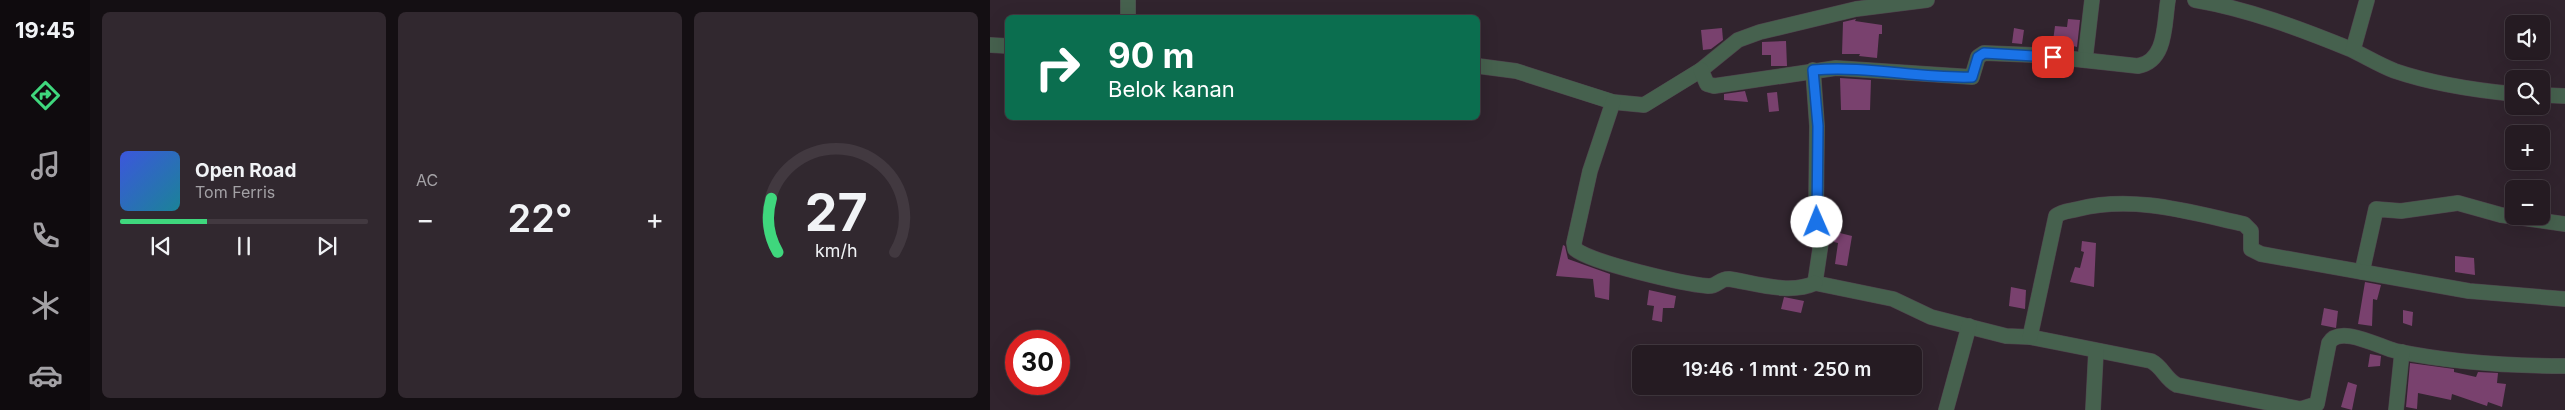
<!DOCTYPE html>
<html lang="id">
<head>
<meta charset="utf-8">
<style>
	:root { --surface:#251b22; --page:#31282f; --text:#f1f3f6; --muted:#a3a1a5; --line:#423940; --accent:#3fd77d }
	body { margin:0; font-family:Inter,sans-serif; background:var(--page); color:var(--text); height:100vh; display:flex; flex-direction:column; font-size:19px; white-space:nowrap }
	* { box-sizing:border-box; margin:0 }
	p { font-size:16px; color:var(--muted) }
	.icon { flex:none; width:28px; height:28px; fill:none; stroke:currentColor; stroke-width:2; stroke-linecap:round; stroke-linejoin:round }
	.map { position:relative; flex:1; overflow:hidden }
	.details { display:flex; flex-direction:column; gap:12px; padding:12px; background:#140f13; width:900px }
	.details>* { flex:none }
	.guide { position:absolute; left:15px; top:15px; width:475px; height:105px; border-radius:8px; box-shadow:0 5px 20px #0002,0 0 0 1px var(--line); background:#0b6e4f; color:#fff; overflow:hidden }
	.tools { position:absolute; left:1515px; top:15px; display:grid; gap:10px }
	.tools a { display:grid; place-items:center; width:45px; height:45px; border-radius:8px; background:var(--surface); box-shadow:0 5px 20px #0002,0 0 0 1px var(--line); font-size:25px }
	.speed { position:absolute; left:15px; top:330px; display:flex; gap:10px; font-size:25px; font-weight:700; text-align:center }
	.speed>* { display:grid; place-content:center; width:65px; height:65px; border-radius:50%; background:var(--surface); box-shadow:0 5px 20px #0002,0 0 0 1px var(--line); line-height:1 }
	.speed .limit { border:8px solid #d22; background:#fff; color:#111 }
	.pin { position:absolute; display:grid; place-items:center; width:42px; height:42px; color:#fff; margin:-21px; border-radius:10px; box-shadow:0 2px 8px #0006 }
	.me { position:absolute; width:55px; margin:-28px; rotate:359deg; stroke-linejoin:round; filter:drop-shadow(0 0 4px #0008) }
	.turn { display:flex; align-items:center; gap:18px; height:105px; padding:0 20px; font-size:22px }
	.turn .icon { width:65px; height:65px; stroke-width:2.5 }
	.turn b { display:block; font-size:35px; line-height:42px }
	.big { font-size:38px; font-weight:600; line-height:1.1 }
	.details .card { flex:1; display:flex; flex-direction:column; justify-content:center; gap:8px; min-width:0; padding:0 18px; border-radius:8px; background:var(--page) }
	.details .dial { align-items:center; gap:0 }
	.dial svg { height:130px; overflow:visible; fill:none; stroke:var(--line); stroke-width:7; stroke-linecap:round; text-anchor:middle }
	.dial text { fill:var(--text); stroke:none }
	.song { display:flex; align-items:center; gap:15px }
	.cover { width:60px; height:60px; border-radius:8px; background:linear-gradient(135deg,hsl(230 70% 55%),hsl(190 70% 35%)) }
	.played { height:5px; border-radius:2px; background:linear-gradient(90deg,var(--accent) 35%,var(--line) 35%) }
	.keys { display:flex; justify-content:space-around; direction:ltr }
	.heat { display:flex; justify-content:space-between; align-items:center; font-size:28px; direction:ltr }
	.details .tiles { flex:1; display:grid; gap:12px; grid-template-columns:repeat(3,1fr) }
	.trip { position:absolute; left:642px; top:345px; width:290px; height:50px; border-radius:8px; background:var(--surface); box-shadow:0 5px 20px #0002,0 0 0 1px var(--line); font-weight:600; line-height:50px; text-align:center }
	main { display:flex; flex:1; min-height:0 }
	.tab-bar { display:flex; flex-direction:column; width:90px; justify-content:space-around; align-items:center; background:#0f0b0e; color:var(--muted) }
	.tab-bar .icon { width:35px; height:35px }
	.tab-bar .on { color:var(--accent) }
	.tab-bar b { font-size:22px; color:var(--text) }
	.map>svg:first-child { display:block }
	.building { fill:#79416e }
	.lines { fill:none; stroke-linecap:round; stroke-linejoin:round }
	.minor-casing { stroke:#4f424c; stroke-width:16 }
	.minor { stroke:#46614e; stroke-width:15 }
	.route-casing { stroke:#114b97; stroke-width:12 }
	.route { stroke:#1a73e8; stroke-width:9 }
</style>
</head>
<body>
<main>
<nav class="tab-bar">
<b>19:45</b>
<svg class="icon on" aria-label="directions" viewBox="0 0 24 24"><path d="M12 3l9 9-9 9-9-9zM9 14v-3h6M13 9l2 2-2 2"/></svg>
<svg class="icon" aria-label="music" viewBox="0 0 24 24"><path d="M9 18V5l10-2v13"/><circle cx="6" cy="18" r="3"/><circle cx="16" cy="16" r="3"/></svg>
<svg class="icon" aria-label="phone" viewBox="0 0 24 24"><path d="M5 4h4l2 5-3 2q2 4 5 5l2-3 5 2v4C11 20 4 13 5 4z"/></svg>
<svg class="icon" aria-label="climate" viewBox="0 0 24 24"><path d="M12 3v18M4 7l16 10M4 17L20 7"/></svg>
<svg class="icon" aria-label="car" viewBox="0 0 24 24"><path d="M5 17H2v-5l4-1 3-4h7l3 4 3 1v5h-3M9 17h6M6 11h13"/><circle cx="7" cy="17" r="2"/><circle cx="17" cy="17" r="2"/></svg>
</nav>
<section class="details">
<div class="tiles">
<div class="card">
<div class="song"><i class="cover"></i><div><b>Open Road</b><p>Tom Ferris</p></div></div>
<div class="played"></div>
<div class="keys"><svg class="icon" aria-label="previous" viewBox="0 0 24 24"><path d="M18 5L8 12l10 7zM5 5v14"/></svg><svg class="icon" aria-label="pause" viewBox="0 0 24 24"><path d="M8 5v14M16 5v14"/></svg><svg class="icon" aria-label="next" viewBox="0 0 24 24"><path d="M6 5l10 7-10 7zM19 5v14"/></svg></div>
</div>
<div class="card"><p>AC</p>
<div class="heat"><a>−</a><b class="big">22°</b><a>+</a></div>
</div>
<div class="card dial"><svg viewBox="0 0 100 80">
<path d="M14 69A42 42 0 1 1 86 69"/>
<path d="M14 69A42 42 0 0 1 10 36" stroke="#3fd77d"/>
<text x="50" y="56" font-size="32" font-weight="700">27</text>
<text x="50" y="72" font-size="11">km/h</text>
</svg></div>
</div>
</section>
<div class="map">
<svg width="1575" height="410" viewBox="0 0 1575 410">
	<rect width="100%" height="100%" fill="#31242e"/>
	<g class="building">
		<path d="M866,19l-1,2 27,4v9h-3l-2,24 -18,-2 1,-2h-18l1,-32z"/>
		<path d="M1078,19l12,1 -3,27 -24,-6 2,-15 12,1z"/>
		<path d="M732,28l1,12 -12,9 -8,1 -2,-20z"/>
		<path d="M1024,28l10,2 -2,14 -10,-1z"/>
		<path d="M796,41l1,25h-16v-11h-9v-13z"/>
		<path d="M850,78l31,2 -1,30h-29z"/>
		<path d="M755,91l3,11 -24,-2v-6z"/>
		<path d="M787,92l2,19 -10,1 -2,-19z"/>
		<path d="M846,232l16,4 -5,30 -12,-2 3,-21 -4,-1z"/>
		<path d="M1092,241l14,2 -2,44 -24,-5 5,-15 5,1 4,-16 -3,-1z"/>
		<path d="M573,245l2,1 3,13 42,15 -1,26 -14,-3 -2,-18 -37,-3z"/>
		<path d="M1465,256l19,2 1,17 -20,-3z"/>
		<path d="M1375,282l16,3 -4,15 -4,-1 -1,27 -14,-2z"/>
		<path d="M1021,287l15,3 -1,19 -16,-3z"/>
		<path d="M659,290l27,6 -2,12h-11l-1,14 -10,-2 2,-14 -7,-1z"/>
		<path d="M794,297l20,4 -3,12 -20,-4z"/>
		<path d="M1334,308l14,3 -2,17 -15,-3z"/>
		<path d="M1413,310l10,2 -1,14 -9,-3z"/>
		<path d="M1380,354l11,2 -1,10 -12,1z"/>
		<path d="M1420,363l44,6v3l22,5 2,-5 20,1 -1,10 9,1 -4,23 -14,-5 -1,4 -35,-12 -1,6 -33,-7 -1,16 -11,-2z"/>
		<path d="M1358,382l9,3 -5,25 -11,-3z"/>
	</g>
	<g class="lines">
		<defs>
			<g id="minor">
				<path d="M1205,0c53,9 106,29 155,49 15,7 29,16 45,22 38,13 78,19 119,23"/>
				<path d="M138,18v-18"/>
				<path d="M0,45l18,1"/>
				<path d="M1363,50l14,-50"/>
				<path d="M1095,60l7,-60"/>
				<path d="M488,66l38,5 97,31 31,3 57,-35 37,-30 22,-8 96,-23 71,-9"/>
				<path d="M711,70l6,14 7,2 122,-18 136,9 6,-20 6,-4 53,2 101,11c29,-5 26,-43 30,-66"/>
				<path d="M823,70l4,56 -1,86 6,24 -7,47 78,16 38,18 75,19 24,1 121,24c12,6 14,18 26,24l124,24 16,-5 12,-61c11,-19 52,5 67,8 53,11 115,15 169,15"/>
				<path d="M1551,95l24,1"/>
				<path d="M623,102l-23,69 -16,72 1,6c17,14 109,35 133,37 9,1 12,-8 21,-7 26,4 61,16 86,4"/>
				<path d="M1372,272l14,-63 25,2 57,-8 43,12 64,9"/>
				<path d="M1040,337l26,-121c6,-5 14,-5 22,-7 56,-14 111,3 166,15l7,7v18l10,5 208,37 96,8"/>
				<path d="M956,410l23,-84"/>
				<path d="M1103,410l3,-59"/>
				<path d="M1406,410l6,-58"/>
			</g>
		</defs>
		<use href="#minor" class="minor-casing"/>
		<use href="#minor" class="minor"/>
	</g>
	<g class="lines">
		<defs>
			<path id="route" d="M827,222l1,-96 -5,-56c54,-5 106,9 159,7l6,-20 6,-4 69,4"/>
		</defs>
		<use href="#route" class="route-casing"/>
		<use href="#route" class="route"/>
	</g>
</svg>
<div class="tools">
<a><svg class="icon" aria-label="sound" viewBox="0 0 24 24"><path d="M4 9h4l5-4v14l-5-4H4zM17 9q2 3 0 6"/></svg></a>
<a><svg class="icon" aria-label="search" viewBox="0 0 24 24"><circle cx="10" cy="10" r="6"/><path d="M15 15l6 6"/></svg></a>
<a>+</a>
<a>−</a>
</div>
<div class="speed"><div class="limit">30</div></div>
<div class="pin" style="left:1063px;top:57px;background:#d93025"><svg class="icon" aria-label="arrive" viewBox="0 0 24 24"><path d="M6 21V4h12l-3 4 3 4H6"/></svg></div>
<svg class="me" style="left:827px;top:222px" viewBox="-20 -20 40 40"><circle r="19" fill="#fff"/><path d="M0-13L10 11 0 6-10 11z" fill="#1a73e8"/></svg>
<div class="trip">19:46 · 1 mnt · 250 m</div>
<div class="guide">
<div class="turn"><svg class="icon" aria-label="right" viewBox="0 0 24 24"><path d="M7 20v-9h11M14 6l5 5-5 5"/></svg><div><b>90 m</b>Belok kanan</div></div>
</div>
</div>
</main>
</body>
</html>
